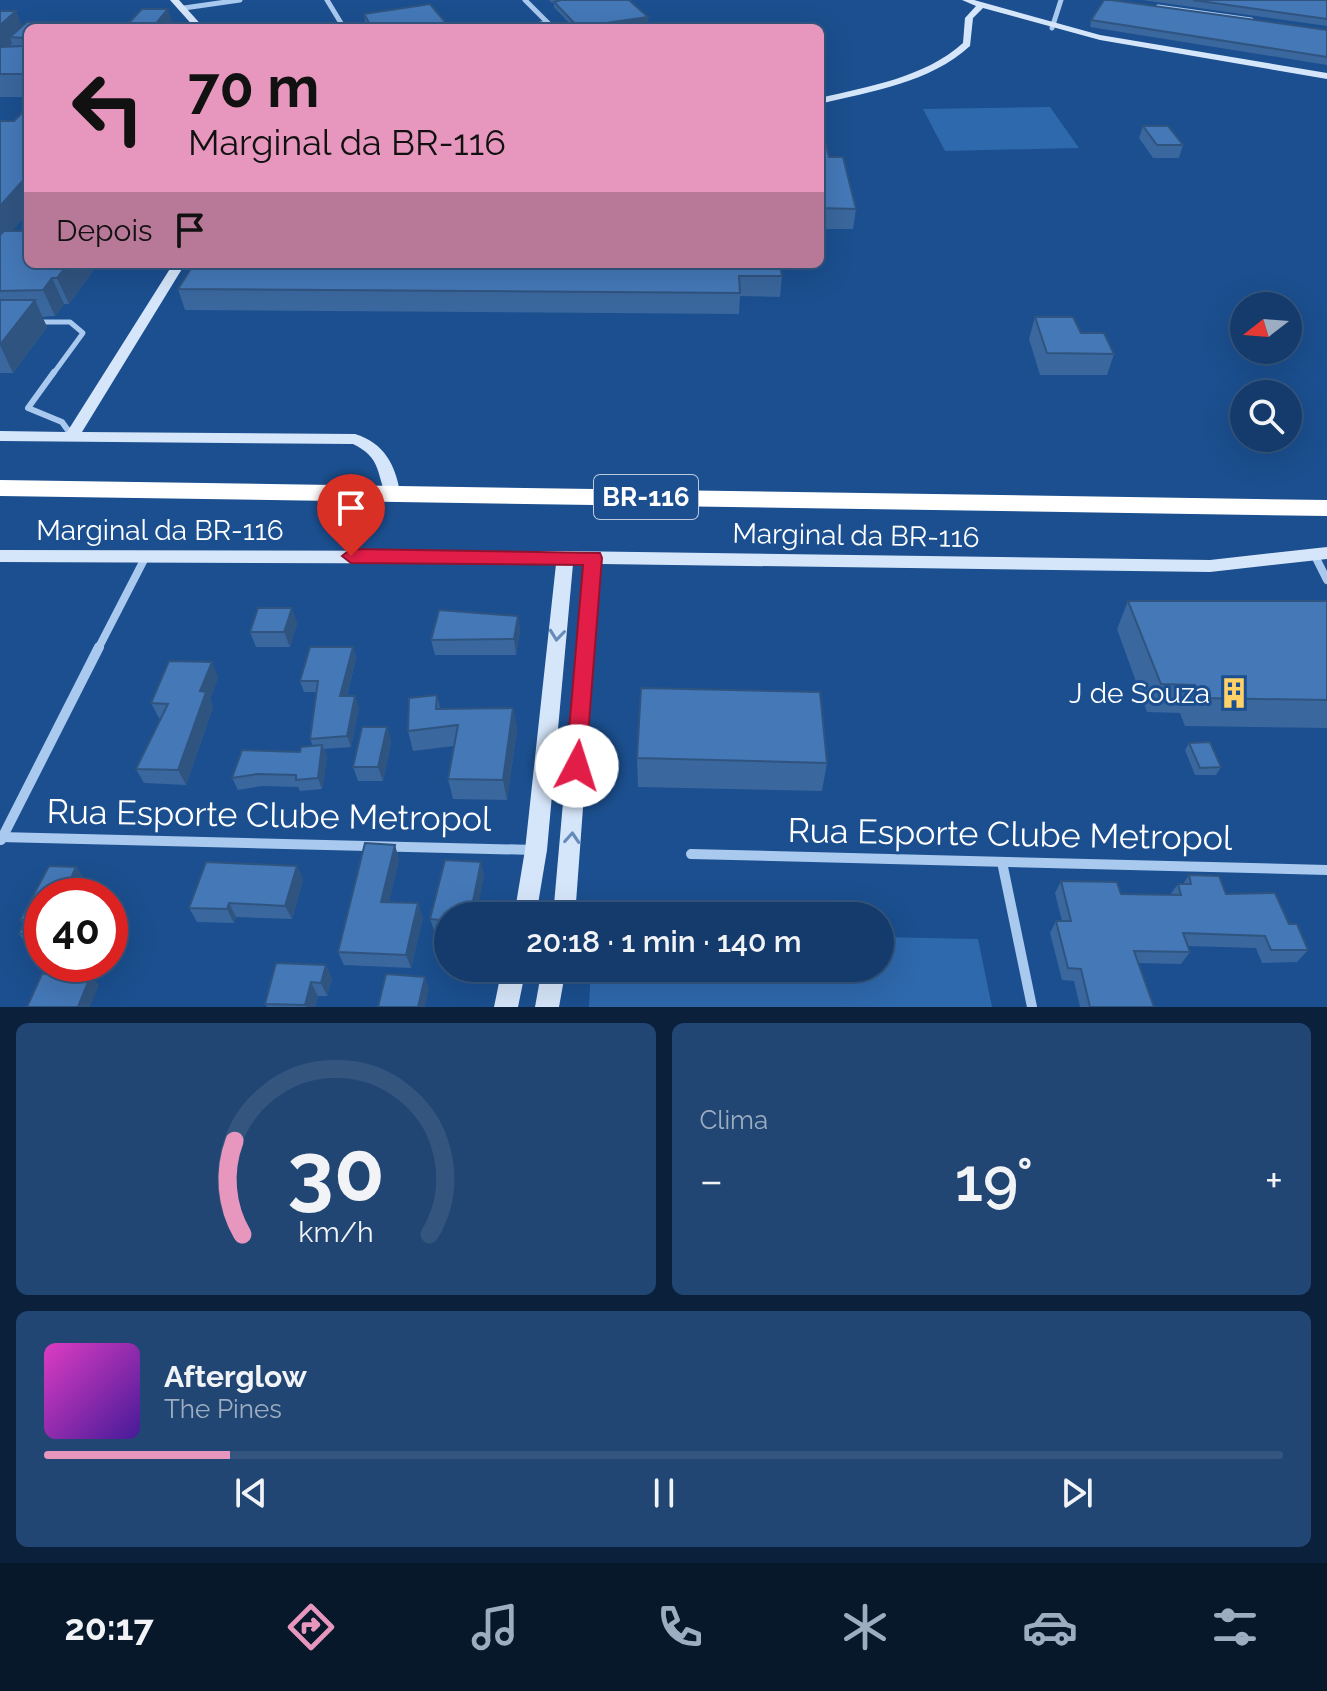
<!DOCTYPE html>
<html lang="pt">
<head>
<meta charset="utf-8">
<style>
	:root { --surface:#143b6b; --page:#214673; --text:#f1f3f6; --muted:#9dadc1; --line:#33557e; --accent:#e797bd }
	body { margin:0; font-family:Raleway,sans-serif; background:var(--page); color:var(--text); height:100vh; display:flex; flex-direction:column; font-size:30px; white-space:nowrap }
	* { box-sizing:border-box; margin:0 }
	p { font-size:26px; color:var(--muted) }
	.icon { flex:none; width:44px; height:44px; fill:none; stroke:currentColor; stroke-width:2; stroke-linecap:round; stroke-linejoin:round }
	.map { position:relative; height:1007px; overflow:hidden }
	.side { display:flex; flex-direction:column; gap:16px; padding:16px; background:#0b203b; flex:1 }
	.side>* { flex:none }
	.hud { position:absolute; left:24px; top:24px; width:800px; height:244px; border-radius:12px; box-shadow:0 8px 32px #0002,0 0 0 2px var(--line); background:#e797bd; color:#111; overflow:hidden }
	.needle { width:52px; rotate:253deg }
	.buttons { position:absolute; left:1230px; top:292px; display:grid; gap:16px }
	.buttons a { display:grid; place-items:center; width:72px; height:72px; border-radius:50%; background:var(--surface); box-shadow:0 8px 32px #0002,0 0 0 2px var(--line); font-size:40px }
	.speed { position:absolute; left:24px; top:878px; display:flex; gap:16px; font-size:40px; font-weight:700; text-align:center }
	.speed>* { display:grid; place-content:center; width:104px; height:104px; border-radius:50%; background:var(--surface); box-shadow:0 8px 32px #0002,0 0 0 2px var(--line); line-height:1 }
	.speed .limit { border:12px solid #d22; background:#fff; color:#111 }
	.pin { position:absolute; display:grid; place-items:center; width:68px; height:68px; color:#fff; margin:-82px -34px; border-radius:50% 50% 50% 0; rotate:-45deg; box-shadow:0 0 8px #0007 }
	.pin .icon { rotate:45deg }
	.me { position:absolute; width:88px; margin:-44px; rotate:5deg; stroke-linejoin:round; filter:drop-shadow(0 0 6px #0008) }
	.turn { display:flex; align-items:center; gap:28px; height:168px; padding:0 32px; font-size:36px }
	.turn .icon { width:104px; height:104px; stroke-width:2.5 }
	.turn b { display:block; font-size:56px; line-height:68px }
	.then { display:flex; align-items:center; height:76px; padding:0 32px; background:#0003; gap:16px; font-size:30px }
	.big { font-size:60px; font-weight:600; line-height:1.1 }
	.side .tile { flex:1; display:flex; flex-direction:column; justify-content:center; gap:12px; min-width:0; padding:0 28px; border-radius:12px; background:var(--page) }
	.side .dial { align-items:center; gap:0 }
	.dial svg { height:208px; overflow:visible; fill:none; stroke:var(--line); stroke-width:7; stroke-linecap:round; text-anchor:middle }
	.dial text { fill:var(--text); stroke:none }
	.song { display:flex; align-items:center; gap:24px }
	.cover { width:96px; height:96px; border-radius:12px; background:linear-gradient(135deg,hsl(310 70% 55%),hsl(260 70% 35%)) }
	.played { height:8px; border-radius:4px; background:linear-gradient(90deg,var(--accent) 15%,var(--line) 15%) }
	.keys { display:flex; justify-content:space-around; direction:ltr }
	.heat { display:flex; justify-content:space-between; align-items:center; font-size:44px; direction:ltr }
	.side .tiles { flex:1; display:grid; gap:16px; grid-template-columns:1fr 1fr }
	.tile:last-child { grid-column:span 2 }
	.trip { position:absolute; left:434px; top:902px; width:460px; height:80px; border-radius:40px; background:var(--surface); box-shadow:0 8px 32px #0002,0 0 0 2px var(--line); font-weight:600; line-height:80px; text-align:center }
	.tabs { display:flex; height:128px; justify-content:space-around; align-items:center; background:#08182b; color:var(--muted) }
	.tabs .icon { width:56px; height:56px }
	.tabs .selected { color:var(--accent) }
	.tabs b { font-size:36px; color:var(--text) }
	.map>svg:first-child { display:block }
	.green { fill:#2e69ad }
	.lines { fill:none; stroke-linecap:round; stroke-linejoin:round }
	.lane-far1 { stroke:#a9c9ee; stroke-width:5 }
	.lane { stroke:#a9c9ee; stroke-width:6 }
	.street-far2 { stroke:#a9c9ee; stroke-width:5 }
	.street-far1 { stroke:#a9c9ee; stroke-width:8 }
	.street { stroke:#a9c9ee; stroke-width:10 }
	.secondary { fill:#d6e6fa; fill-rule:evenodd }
	.highway { fill:#fff; fill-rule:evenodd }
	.wall { fill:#3a679d }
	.shaded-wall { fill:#305480 }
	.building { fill:#4478b7; stroke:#305480; stroke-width:2 }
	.oneway { stroke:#668bba }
	.route { fill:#e11d48; stroke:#92132f; stroke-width:2 }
	.labels { text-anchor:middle; stroke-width:6; stroke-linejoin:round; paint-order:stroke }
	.shield { fill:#1b4f8f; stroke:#bbcadd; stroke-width:2 }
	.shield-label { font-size:26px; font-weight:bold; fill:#fff }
	.street-label { font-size:28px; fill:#fff; stroke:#1b4f8f }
	.poi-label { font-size:28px; fill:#fff; stroke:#1b4f8f; text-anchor:end }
	.near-street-label { font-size:34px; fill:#fff; stroke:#1b4f8f }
</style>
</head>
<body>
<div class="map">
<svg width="1327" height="1007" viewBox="0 0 1327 1007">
	<rect width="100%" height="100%" fill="#1b4f8f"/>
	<g class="green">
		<path d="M1050,107l29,41 -134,3 -22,-42z"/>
		<path d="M880,937l98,2 14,68h-403l2,-39h289z"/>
	</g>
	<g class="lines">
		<path class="lane-far1" d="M39,322h31l13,11 -30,41"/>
		<path class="lane" d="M54,372l-26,36 34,14 10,14"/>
		<g class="street-far2">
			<path d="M327,0l17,28"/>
			<path d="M525,0l28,28"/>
			<path d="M1158,7l93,13"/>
			<path d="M184,8l56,-8"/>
			<path d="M518,28l30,-5"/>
			<path d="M1052,28l9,-28"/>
		</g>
		<g class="street-far1">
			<path d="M1314,554l13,26"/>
			<path d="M98,649l48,-93"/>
		</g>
		<g class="street">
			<path d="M0,837l535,13"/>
			<path d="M1,840l98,-193"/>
			<path d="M691,854l636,16"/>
			<path d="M1002,862l30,145"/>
		</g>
		<g class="secondary">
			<path d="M170,0h9l25,28h-9z"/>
			<path d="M962,0h12l126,35 227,38v6l-227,-39 -117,-32 -10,10 -3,28c-40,37 -99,45 -150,58v-6c49,-12 104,-20 143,-55l2,-25 11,-12z"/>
			<path d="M173,264h12l-103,168 273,2c29,9 40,30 45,58l-2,4h-12c-10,-25 -5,-38 -33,-52l-353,-3v-10l67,1z"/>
			<path d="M1327,547v12l-117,13 -609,-8 -26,352h-22l31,-352h-11l-26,286 -11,66h-22l11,-66 31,-286 -556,-2v-12l565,1 645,9z"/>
			<path d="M502,968h24l-8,39h-24z"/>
			<path d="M542,968h24l-7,39h-24z"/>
		</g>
		<path class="highway" d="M0,480l1327,20v16l-1327,-20z"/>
	</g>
	<g class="wall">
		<path d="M549,0h80l19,22 -36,6h-38l-20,-21v-3z"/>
		<path d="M1142,0h185v26z"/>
		<path d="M0,11l22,15 6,2v69h-28z"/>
		<path d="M364,14l82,9v5h-77l-4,-6z"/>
		<path d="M1091,20l236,10v35l-237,-38z"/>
		<path d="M28,107v105l-16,19 86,33 -29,40h-5l-9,12 -13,1 5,10 -34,46h-13v-252h14z"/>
		<path d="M820,120l9,37 27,52 -3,20h-33z"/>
		<path d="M1143,126l40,19 -4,13h-26l-14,-20z"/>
		<path d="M194,264l588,12 -2,21 -40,-1 -1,18 -554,-4 -7,-21z"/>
		<path d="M1035,317l46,16 33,21 -7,21h-67l-11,-36z"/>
		<path d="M1128,601h199v127l-142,-2 -5,-13 -33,-1 -30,-83z"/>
		<path d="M518,616l2,15 -4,24h-81l-4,-15z"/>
		<path d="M297,623l-7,24h-34l-6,-15z"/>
		<path d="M353,647l3,11 -9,38 12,11 -8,40 -27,2 3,8 -5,32 -22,2 -2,-4 -36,-1 -24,4 -6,-12 81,-32 -3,-7 6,-47h-12l-4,-11z"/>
		<path d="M218,677l-8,22 3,8 -27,78 -42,-2 -8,-14 25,-51h-2l-8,-15z"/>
		<path d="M437,695l3,14 73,-1 4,21 -10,71 -54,-1 -5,-20 6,-33 -41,5 -5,-20z"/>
		<path d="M387,727l4,15 -8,39h-25l-5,-14z"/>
		<path d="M1189,743l32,24 -5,8h-21l-10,-25z"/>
		<path d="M637,758l190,5 -5,28 -184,-4z"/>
		<path d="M399,859l-10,43 34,15 -12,51 -67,-3 -6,-13z"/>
		<path d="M481,862l3,15 -36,39v18l-13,-1 -5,-14z"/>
		<path d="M49,866l27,1 7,10 -8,19h-33v48h-15l-8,-10 4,-11 -3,-3z"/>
		<path d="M297,866l6,14 -11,39 -56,-2 -2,6 -37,-1 -8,-14z"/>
		<path d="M1189,875l100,49 19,26 -11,12 -35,1 -6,-15 -69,-2 3,6 -9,12 -43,-1 16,44h-74l-6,-26 -12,-1 -12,-47 6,-12h6l-7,-28 6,-12 60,13 49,1 8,-11h5z"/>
		<path d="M326,965l6,14 -5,17h-9l-3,11h-48l-2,-3z"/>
	</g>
	<g class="shaded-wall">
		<path d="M168,9l6,19 -21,-1z"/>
		<path d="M16,11l9,22 -15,4 2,7 -12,11v-30z"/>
		<path d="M648,17v5l-42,6v-5z"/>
		<path d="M78,22l2,6h-9z"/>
		<path d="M446,23v5h-30z"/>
		<path d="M28,175v37l-28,33v-39z"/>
		<path d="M68,264h30l-29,40 -12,-26z"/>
		<path d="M52,278l12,26 -9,12 -12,-26z"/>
		<path d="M35,300l12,27 -34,46 -13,-28z"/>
		<path d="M292,608l5,15 -7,24 -6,-15z"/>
		<path d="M518,616l2,15 -4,24 -2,-16z"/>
		<path d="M353,647l3,11 -12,49 -4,-11z"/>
		<path d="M212,662l6,15 -8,22 3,8 -27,78 -8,-15 22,-79z"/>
		<path d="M355,696l4,11 -8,40 -4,-11z"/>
		<path d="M513,708l4,21 -10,71 -4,-20z"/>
		<path d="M387,727l4,15 -8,39 -5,-14z"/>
		<path d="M322,745l5,12 -5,32 -4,-11z"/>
		<path d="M395,845l4,14 -13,57 -5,-14z"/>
		<path d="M481,862l3,15 -8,39h-6z"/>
		<path d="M297,866l6,14 -11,39 -7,-13z"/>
		<path d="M76,867l7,10 -8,19h-12z"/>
		<path d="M229,903l7,14 -2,6 -7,-14z"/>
		<path d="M418,903l5,14 -12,51 -5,-13z"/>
		<path d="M81,964h12l-8,20 -8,-9z"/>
		<path d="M326,965l6,14 -5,17 -6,-13z"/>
		<path d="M91,975l8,10 -9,22h-12z"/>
		<path d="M425,977l4,12 -4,18h-7z"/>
		<path d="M311,982l7,14 -3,11h-9l-1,-2z"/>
	</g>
	<g class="building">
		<path d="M556,0h73l19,17 -42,6 5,5 -33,-1 -24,-25 4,-1z"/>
		<path d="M1104,0h7l216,30v27l-236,-37z"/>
		<path d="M1193,0h134v19z"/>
		<path d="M430,4l16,19 -30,5h-44l-8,-14z"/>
		<path d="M142,9h26l-15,18h31l-1,1h-59z"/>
		<path d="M0,11h16l-16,14z"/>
		<path d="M27,22h51l-7,6h-43v46h-28v-27l23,-1v-8l-13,-1z"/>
		<path d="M28,107v68l-28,31v-85h14z"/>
		<path d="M820,120l9,37h14l13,52 -36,-1z"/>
		<path d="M1143,126h25l15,19h-26z"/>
		<path d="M28,228v36h40l-11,14h-5l-9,12 -43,1v-56l4,-4h21z"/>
		<path d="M194,264h586l2,12h-43l1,17 -562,-4z"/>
		<path d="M0,300h35l-35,45z"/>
		<path d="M1035,317h38l8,16h23l10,21 -67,-1z"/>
		<path d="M1128,601h199v99l-127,-2 -5,-13 -34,-1z"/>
		<path d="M258,608h34l-8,24h-34z"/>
		<path d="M439,610l79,6 -4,23 -83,1z"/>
		<path d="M310,647h43l-13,49h15l-8,40 -37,3 8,-58h-18z"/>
		<path d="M169,661l43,1 -12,29 6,1 -28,78 -42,-1 32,-65 -17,-1z"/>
		<path d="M641,688l179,4 7,71 -190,-5z"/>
		<path d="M437,695l-1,14 77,-1 -10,72 -55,-1 10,-54 -50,6 1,-33z"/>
		<path d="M362,727h25l-9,40h-25z"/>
		<path d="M1210,742l11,25 -21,1 -11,-25z"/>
		<path d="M322,745l-4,33 -22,2v-5l-39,-1 -25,4 10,-28 58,2 1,-5z"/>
		<path d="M365,843l30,2 -14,57 37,1 -12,52 -68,-3z"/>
		<path d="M445,860l36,2 -11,54h-22v5l-18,-2z"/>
		<path d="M206,862l91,4 -12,40 -56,-3 -2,6 -38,-1z"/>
		<path d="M49,866l27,1 -13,29h-21v38h-23l6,-14h-5z"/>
		<path d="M1189,875l30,1 7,18 49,-1 14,31h8l11,26h-37l-6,-14 -82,-3 7,19 -56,-1 20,56h-64l-9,-38 -13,-1 -12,-47h15l-10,-40 56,1 4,12 60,1 -3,-11h13z"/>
		<path d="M276,963l50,2 -5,18 -10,-1 -6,23 -40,-1z"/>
		<path d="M56,964h25l-4,11h14l-13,32h-51l15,-33h10z"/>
		<path d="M386,974l39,3 -7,30h-40z"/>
	</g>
	<defs><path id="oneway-chevron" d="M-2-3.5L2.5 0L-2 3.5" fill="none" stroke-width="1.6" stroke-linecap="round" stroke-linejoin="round" transform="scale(2)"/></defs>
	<g class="oneway">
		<use href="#oneway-chevron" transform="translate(557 635) rotate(96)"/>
		<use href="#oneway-chevron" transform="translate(572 838) rotate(-86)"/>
	</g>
	<path class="route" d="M351,549l249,4 2,5 -17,215 -8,3 -8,-3 -3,-7 17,-201 -232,-2 -9,-7z"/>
	<defs>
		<symbol id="building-bare" viewBox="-9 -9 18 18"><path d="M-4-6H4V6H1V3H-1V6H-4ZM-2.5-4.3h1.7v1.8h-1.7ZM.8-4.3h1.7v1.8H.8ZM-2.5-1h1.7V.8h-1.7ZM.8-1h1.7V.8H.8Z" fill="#ffd166" stroke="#1b4f8f" stroke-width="2.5" paint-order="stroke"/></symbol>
	</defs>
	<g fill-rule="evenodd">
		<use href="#building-bare" x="1212" y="671" width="44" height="44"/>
	</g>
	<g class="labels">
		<rect class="shield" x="594" y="475" width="104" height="44" rx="6"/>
		<g class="shield-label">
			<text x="646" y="506">BR-116</text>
		</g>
		<g class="street-label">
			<text x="160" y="540">Marginal da BR-116</text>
			<text transform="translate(856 535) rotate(1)" y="10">Marginal da BR-116</text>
		</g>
		<g class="poi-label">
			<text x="1210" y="703">J de Souza</text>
		</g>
		<g class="near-street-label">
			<text transform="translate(269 815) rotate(1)" y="12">Rua Esporte Clube Metropol</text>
			<text transform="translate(1010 834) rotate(1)" y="12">Rua Esporte Clube Metropol</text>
		</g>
	</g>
</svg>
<div class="buttons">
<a><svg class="needle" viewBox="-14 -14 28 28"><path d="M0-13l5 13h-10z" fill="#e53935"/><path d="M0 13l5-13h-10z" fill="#9dadc1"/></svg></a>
<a><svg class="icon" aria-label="search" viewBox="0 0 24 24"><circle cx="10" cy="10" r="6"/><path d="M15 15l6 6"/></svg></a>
</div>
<div class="speed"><div class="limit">40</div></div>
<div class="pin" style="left:351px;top:556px;background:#d93025"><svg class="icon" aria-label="arrive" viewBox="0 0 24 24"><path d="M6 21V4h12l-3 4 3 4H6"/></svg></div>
<svg class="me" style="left:577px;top:766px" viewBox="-20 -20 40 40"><circle r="19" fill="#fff"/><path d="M0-13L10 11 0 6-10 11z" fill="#e11d48"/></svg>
<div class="trip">20:18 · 1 min · 140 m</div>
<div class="hud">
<div class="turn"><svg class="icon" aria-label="left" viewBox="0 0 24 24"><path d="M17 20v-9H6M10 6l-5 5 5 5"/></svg><div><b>70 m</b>Marginal da BR-116</div></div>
<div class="then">Depois<svg class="icon" aria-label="arrive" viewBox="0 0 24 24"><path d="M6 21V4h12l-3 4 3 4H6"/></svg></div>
</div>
</div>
<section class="side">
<div class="tiles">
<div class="tile dial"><svg viewBox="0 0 100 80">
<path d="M14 69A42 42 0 1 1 86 69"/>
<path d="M14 69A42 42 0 0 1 11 33" stroke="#e797bd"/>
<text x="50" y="56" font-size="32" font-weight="700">30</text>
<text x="50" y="72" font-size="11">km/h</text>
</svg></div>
<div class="tile"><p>Clima</p>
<div class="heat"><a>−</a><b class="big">19°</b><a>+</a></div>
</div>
<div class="tile">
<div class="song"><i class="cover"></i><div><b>Afterglow</b><p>The Pines</p></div></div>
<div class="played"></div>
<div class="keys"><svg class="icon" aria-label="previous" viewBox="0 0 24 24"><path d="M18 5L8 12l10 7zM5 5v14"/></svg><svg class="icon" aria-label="pause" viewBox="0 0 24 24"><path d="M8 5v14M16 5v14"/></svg><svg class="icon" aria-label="next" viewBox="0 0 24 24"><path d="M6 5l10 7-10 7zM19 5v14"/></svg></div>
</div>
</div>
</section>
<nav class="tabs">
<b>20:17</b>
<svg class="icon selected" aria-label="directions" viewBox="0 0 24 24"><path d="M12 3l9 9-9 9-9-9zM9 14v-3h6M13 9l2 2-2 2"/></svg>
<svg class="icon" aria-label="music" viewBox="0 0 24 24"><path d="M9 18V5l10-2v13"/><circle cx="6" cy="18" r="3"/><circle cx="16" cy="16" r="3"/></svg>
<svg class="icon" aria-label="phone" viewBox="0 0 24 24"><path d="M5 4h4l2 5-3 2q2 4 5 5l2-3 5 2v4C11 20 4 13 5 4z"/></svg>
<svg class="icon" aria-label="climate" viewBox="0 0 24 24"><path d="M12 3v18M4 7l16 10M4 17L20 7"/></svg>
<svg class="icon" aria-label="car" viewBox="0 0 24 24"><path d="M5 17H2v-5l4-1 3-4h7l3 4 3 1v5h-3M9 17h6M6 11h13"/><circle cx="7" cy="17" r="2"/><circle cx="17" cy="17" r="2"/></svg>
<svg class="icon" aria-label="filters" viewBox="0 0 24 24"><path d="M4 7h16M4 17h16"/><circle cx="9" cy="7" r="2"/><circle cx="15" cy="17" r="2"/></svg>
</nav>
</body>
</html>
